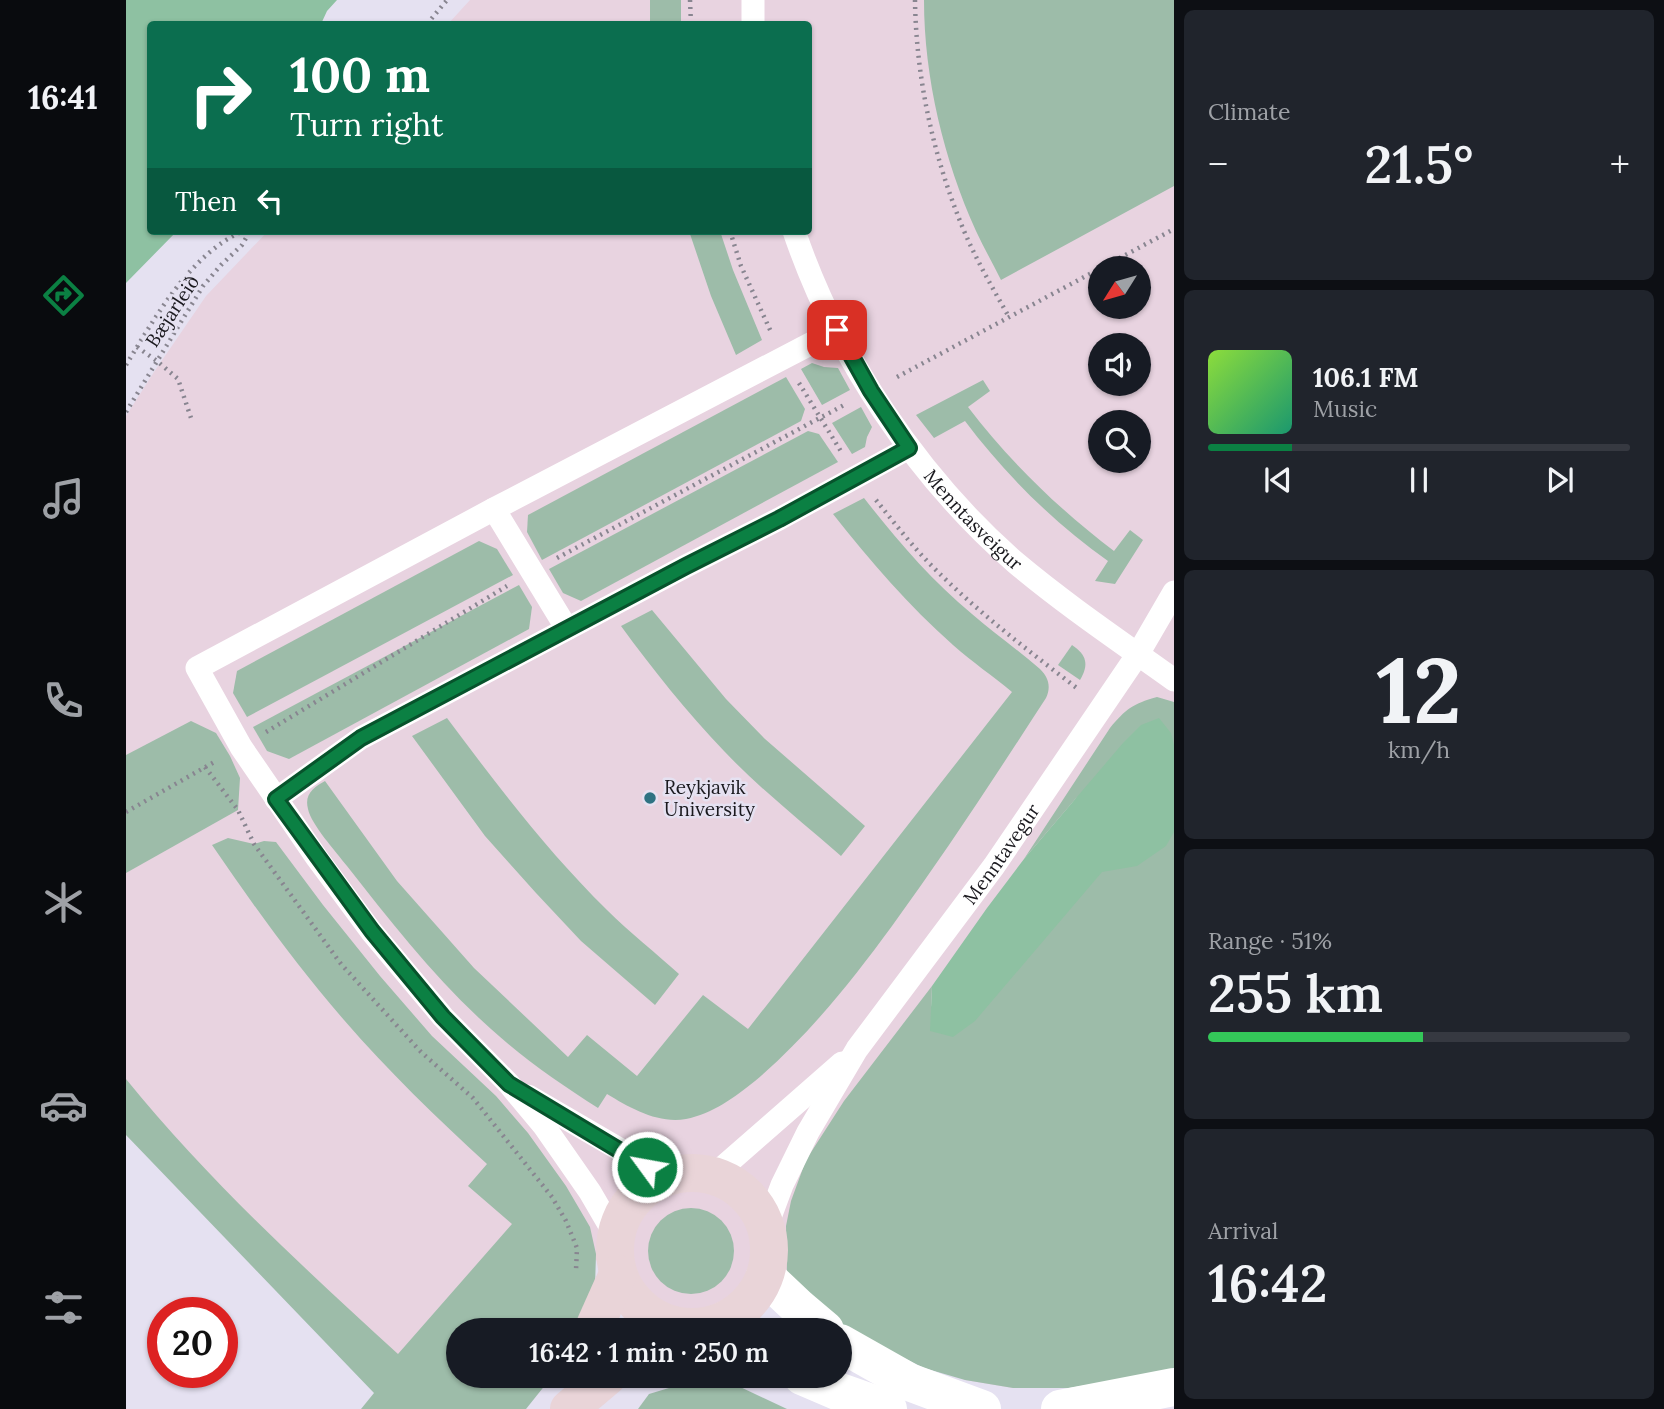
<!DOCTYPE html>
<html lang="en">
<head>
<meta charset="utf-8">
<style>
	:root { --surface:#171b24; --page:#20242c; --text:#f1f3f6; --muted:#9ea1a6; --line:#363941; --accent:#0b8043 }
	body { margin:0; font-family:Lora,serif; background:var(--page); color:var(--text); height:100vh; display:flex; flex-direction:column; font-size:26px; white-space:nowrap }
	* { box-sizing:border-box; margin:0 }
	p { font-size:23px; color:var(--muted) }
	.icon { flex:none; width:38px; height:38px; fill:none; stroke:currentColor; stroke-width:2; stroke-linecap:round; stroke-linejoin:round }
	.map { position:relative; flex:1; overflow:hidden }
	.drawer { display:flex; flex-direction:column; gap:10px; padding:10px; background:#0d0f14; width:490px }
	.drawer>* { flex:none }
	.banner { position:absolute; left:21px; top:21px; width:665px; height:214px; border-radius:7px; box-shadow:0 2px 5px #0004; background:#0b6e4f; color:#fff; overflow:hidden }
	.needle { width:46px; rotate:233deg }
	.controls { position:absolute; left:962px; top:256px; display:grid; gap:14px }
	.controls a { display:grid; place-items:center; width:63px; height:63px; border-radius:50%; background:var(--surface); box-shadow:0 2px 5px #0004; font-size:35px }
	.speed { position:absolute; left:21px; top:1297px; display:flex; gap:14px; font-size:35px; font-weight:700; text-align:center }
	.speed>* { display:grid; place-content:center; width:91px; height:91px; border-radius:50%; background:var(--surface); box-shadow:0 2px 5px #0004; line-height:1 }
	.speed .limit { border:10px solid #d22; background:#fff; color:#111 }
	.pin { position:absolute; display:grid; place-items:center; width:60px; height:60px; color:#fff; margin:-30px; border-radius:14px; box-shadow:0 4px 10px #0006 }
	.me { position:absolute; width:77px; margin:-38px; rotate:302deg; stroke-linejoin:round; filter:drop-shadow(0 0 5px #0008) }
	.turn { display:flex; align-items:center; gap:24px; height:147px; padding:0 28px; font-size:32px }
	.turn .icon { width:91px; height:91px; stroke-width:2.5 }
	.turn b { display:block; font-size:49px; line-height:60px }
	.then { display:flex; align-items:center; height:66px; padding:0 28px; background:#0003; gap:14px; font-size:26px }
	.big { font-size:52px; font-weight:600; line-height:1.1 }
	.drawer .card { flex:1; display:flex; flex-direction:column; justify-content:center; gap:10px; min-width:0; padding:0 24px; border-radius:10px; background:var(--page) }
	.drawer .dial { align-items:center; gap:0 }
	.dial b { font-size:91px; line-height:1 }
	.song { display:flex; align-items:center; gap:21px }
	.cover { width:84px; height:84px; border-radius:10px; background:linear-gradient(135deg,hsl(90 70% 55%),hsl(160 70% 35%)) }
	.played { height:7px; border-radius:4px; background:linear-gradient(90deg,var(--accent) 20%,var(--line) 20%) }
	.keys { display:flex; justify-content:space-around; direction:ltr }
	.heat { display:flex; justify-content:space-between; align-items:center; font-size:38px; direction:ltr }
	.charge { height:10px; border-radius:5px; background:linear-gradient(90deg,#34c759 51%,var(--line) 0) }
	.trip { position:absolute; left:320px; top:1318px; width:406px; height:70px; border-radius:35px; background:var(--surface); box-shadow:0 2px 5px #0004; font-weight:600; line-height:70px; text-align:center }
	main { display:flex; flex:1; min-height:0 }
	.dock { display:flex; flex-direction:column; width:126px; justify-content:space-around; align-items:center; background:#090b0e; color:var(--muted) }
	.dock .icon { width:49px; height:49px }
	.dock .active { color:var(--accent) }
	.dock b { font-size:32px; color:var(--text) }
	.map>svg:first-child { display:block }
	.education { fill:#e8d3e0; fill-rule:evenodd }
	.green { fill:#9dbca9 }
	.forest { fill:#8ec1a2 }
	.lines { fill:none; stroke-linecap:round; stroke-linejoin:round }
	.path { stroke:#888590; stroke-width:4.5; stroke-dasharray:2 5; stroke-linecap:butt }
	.lane { stroke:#fff; stroke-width:23 }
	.street { stroke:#fff; stroke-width:38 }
	.secondary { stroke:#e9d4d8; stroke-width:38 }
	.route-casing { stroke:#07532c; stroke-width:18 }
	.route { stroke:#0b8043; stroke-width:12 }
	.poi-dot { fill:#2e7282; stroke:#e5e1f1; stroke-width:2.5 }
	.labels { text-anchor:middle; stroke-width:5; stroke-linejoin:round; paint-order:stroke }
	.street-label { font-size:19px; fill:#1a191e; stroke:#e5e1f1 }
	.poi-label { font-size:19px; fill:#1a191e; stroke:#e5e1f1; text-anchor:start }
</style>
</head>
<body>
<main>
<nav class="dock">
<b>16:41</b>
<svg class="icon active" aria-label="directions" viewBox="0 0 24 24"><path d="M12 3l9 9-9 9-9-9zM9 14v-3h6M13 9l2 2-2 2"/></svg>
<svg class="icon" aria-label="music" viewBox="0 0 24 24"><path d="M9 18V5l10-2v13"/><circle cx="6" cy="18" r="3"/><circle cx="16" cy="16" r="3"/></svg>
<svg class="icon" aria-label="phone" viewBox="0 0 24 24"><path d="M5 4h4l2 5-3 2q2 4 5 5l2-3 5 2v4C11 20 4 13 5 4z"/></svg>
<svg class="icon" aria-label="climate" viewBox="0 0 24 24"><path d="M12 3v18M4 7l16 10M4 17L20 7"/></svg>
<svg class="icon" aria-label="car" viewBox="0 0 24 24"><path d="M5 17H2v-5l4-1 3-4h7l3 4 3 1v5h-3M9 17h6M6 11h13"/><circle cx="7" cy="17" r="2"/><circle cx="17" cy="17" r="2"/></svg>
<svg class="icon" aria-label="filters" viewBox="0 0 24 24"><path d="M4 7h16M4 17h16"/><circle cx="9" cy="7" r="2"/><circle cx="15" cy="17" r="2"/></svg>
</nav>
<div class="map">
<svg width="1048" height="1409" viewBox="0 0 1048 1409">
	<rect width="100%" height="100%" fill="#e5e1f1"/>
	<path class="education" d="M344,0h704v1371l-161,17 -48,-8 -200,-104 -9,18 -14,15 -17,11 -15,6 -16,2 -25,-4 -22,-11 -18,-17 -11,-22 -41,-26 -119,82v46l-21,33 -311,-274v-719l28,-44 52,-76 62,-65h540v-207h-360zM975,268h38v38h-38zM975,345h38v38h-38zM975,422h38v38h-38z"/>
	<g class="green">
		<rect x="524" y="0" width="31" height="24"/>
		<path d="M798,0h250v186l-173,94c-8,-16 -17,-32 -25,-49 -32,-71 -52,-153 -52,-231z"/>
		<path d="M563,231h31l13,39 29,70 -26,15 -25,-59z"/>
		<path d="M686,363l12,4 14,1 12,22 -28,15 -21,-36z"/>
		<path d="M660,377l19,32 -4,12 -259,139 -15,-28 1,-17z"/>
		<path d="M857,380l7,11 -22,16c42,55 92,103 146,144l16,-21 13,10 -28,44 -20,-3 13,-20c-54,-38 -104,-88 -143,-140l-31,17 -18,-23z"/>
		<path d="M735,407l11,20 -5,10 -2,10 -13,7 -20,-31z"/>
		<path d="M682,431l11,3 19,28 -257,139 -18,-8 -14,-24z"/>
		<path d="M738,498c32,41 67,82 108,116 22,19 46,36 68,55 9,9 11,18 6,29 -50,77 -100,154 -154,228 -41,56 -84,110 -137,155 -20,16 -43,33 -69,38 -28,5 -56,-11 -79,-25l-9,14c-38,-24 -74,-49 -107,-79 -54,-48 -100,-107 -144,-163 -11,-14 -36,-42 -39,-57 -4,-15 6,-22 17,-28l72,100 77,87 94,89 19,-22 50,41 66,-81 45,34 264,-337c-19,-16 -40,-30 -59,-47 -44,-39 -83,-84 -120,-131z"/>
		<path d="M353,541l18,8 16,26 -266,142 -14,-24 4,-22z"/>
		<path d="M393,585l13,22 -3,22 -240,130 -22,-8 -14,-24z"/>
		<path d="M526,610l74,89 39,40 100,87 -24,30c-39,-34 -81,-67 -117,-105 -37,-39 -71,-81 -103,-125z"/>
		<path d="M946,645c15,10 17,20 8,35l-22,-15z"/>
		<path d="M1031,697l17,5v669l-105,17h-56l-48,-8 -41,-12 -87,-43 -50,-49 -1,-50 5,-25 15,-41 38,-59 88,-115 -1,21 146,-210 -53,62 86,-131c16,-19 22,-24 47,-31z"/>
		<path d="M321,718c50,67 100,133 160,192 23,23 49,43 72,64l-24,31 -74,-64 -45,-48 -51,-57 -73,-100z"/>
		<path d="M65,721l25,12 14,23 10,22 -2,32 -112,63v-118z"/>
		<path d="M102,838l26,6 10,-3 12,1 47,63 57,71 52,60 64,60 32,37 38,53 24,41 6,27 -1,32 -22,44h-115v46h92l-4,8 -20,25h-165l13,-16 -248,-258v-56c81,100 177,188 272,275l114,-130 -44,-38 19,-22c-50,-46 -99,-93 -143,-144 -48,-55 -91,-115 -132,-175z"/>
		<circle cx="565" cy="1251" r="43"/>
		<path d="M583,1376h8l70,33h-149l11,-15z"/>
	</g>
	<g class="forest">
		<path d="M0,0h211l-10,11 -6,13h-171v207h27l-51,52z"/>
		<path d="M1033,718l12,15 3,12v87l-8,14 -29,20 -35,6 -127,149 -22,16 -23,-6 2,-45 55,-78 37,-49 99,-116 18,-18z"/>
	</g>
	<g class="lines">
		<g class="path">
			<path d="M564,0l1,24"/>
			<path d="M789,0c1,77 18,155 47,226 13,32 30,61 47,91"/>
			<path d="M301,24l20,-24"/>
			<path d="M604,231l11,35 30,66"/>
			<path d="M11,347l20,14 21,18 13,39"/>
			<path d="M0,365c29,-47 64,-111 117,-134"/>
			<path d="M771,377l277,-148"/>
			<path d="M673,383l43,70"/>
			<path d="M0,412l77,-126 18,-21 21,-20 8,-14"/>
			<path d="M750,500c20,25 40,51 64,74 43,42 90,78 138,115"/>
			<path d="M431,558l289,-154"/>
			<path d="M140,732l241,-146"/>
			<path d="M79,767l33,43 16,34 87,120 80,88 52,46 79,99 14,24 11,27 -1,22"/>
			<path d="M0,812l90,-51"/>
			<path d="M625,1376l14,8"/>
		</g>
		<g class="lane">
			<path d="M627,24v-24"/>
			<path id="s1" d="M668,231c42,124 123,246 222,332 50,42 105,79 158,117"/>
			<path d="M368,509l73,120"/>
			<path d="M150,799l85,-61 325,-172 93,-47 130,-71"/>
			<path d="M402,1096l103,60 31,21"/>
			<path d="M588,1175l128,-112"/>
			<path id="s2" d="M640,1228l16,-43 26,-53 49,-83 137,-183 144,-212 36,-62"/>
			<path d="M489,1235l-25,-43 -46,-66 -35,-42 -66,-67 -72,-86 -54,-73 -76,-111 -44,-79 297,-159 343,-179"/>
		</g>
		<g class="street">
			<path d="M639,1276l34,32 26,22"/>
			<path d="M599,1320l12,10"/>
			<path d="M714,1343l69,39 73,27"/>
			<path d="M676,1376l35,15 51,18"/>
			<path d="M934,1409l114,-22"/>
		</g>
		<g class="secondary">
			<circle cx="566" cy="1250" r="77"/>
			<path d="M467,1330l25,-56"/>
			<path d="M443,1409l39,-33"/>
		</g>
	</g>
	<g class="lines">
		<defs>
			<path id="route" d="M521,1167l-138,-83 -66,-67 -71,-86 -96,-132 85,-61 325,-172 93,-47 130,-71 -38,-57 -34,-61"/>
		</defs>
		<use href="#route" class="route-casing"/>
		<use href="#route" class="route"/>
	</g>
	<circle class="poi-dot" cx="524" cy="798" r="7"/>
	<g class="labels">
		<g class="street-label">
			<text transform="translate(46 311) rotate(-57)" y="7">Bæjarleið</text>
			<text dy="7" stroke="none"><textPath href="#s1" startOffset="343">Menntasveigur</textPath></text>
			<text dy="7" stroke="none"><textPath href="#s2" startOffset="444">Menntavegur</textPath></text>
		</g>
		<g class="poi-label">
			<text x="538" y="794">Reykjavik<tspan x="538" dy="22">University</tspan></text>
		</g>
	</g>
</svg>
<div class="controls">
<a><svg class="needle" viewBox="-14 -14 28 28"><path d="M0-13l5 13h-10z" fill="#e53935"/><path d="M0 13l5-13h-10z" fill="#9ea1a6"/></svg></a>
<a><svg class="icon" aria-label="sound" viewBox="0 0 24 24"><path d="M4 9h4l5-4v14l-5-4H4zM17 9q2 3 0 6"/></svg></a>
<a><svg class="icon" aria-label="search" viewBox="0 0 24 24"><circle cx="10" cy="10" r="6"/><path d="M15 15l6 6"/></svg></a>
</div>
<div class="speed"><div class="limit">20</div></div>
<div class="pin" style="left:711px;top:330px;background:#d93025"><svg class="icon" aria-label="arrive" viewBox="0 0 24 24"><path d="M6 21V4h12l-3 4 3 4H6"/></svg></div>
<svg class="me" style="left:521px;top:1167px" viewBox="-20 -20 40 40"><circle r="17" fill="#0b8043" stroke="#fff" stroke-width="3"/><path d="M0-11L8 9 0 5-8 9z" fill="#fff"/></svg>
<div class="trip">16:42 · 1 min · 250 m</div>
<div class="banner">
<div class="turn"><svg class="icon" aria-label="right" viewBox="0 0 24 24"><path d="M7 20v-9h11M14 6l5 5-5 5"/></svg><div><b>100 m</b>Turn right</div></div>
<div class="then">Then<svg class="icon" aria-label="left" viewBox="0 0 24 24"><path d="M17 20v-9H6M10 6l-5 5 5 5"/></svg></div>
</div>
</div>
<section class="drawer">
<div class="card"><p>Climate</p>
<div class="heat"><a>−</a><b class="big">21.5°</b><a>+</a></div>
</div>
<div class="card">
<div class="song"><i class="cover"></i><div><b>106.1 FM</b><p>Music</p></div></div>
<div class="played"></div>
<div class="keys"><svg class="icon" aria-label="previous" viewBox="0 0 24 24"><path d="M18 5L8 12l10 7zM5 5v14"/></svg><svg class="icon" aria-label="pause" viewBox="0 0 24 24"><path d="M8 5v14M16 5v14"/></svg><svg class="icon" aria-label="next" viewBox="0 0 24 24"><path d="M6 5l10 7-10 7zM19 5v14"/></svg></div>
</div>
<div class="card dial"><b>12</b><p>km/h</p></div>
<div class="card"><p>Range · 51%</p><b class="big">255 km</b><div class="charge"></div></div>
<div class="card"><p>Arrival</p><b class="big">16:42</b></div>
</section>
</main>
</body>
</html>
